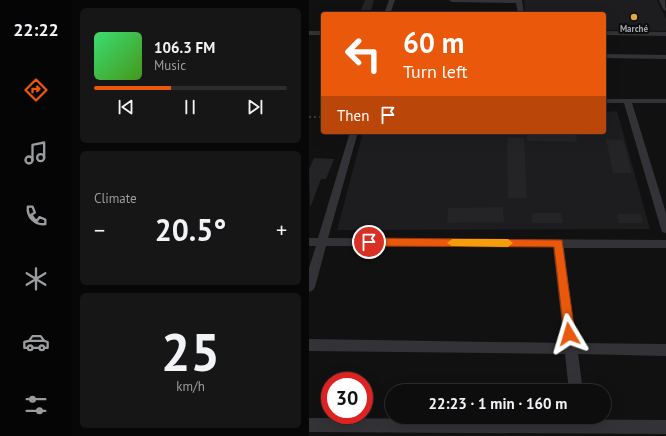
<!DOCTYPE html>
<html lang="en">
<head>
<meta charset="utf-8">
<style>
	:root { --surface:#0d0d0e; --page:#161617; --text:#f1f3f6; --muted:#9a9c9e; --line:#2d2d2e; --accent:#ea580c }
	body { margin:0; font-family:"PT Sans",sans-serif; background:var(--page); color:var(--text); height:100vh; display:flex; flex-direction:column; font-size:15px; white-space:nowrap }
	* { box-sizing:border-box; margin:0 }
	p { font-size:13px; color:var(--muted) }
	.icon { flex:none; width:22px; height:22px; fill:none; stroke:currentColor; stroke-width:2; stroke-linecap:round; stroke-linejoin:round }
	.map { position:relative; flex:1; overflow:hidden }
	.panel { display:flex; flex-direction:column; gap:8px; padding:8px; background:#070708; width:237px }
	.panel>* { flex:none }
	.guide { position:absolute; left:12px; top:12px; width:285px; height:122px; border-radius:4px; box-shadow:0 4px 16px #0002,0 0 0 1px var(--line); background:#ea580c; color:#fff; overflow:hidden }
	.speed { position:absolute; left:12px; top:372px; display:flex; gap:8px; font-size:20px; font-weight:700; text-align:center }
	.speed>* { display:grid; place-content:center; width:52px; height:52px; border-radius:50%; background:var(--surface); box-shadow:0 4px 16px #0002,0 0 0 1px var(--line); line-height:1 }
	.speed .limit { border:6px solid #d22; background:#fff; color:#111 }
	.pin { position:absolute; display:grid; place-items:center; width:34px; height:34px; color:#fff; margin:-17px; border:2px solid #fff; border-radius:50%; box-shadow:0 1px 4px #0007 }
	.me { position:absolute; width:44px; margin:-22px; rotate:353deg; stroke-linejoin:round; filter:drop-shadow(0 0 3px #0008) }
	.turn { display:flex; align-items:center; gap:14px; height:84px; padding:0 16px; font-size:18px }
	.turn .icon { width:52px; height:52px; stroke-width:2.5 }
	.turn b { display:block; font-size:28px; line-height:34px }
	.then { display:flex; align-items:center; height:38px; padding:0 16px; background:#0003; gap:8px; font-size:15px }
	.big { font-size:30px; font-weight:800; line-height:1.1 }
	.panel .tile { flex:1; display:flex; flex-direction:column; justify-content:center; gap:6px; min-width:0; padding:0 14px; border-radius:6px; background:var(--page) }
	.panel .dial { align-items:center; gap:0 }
	.dial b { font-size:52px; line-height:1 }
	.song { display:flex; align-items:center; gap:12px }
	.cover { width:48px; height:48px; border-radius:6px; background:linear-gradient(135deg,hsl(140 70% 55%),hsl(100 70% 35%)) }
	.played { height:4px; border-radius:2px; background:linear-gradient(90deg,var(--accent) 40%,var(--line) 40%) }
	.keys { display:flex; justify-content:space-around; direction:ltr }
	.heat { display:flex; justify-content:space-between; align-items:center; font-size:22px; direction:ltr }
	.trip { position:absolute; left:76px; top:384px; width:226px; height:40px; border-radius:20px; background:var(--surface); box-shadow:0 4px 16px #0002,0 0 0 1px var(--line); font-weight:800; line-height:40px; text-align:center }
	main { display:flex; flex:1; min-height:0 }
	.menu { display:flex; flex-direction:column; width:72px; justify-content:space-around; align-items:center; background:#050506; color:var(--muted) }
	.menu .icon { width:28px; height:28px }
	.menu .selected { color:var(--accent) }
	.menu b { font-size:18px; color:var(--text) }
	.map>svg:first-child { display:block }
	.built { fill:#1d1d1f }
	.building { fill:#242426 }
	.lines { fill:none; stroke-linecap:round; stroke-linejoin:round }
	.path { stroke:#393a3e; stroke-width:2; stroke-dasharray:2 3; stroke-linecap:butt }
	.street { fill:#333337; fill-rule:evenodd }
	.route { fill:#ea580c; stroke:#983908 }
	.slow { fill:#f59e0b }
	.poi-dot { fill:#dbaa41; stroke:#0c0c0d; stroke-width:1.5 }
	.labels { text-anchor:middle; stroke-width:4; stroke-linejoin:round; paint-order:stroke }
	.far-poi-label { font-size:9px; font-weight:bold; fill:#a4a8b1; stroke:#0c0c0d }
</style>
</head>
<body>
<main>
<nav class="menu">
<b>22:22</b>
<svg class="icon selected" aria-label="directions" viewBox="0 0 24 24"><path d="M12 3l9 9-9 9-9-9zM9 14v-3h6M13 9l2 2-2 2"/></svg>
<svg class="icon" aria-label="music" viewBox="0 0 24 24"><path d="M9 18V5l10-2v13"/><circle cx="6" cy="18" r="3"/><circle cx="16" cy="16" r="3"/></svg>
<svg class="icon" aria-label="phone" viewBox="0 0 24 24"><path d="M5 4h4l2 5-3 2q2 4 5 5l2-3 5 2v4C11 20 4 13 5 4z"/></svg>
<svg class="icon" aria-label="climate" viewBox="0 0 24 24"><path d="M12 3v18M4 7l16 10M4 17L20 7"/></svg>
<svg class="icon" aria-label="car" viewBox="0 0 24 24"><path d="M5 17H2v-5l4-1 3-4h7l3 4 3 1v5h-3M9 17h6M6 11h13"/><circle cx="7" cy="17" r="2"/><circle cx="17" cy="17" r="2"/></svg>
<svg class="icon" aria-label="filters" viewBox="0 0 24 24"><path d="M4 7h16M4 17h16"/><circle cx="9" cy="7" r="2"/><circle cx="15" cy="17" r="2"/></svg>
</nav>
<section class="panel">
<div class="tile">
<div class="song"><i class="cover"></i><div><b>106.3 FM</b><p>Music</p></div></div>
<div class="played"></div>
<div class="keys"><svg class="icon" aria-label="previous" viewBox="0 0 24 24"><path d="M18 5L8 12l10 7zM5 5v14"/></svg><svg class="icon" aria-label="pause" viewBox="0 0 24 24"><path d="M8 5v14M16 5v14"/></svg><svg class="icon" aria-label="next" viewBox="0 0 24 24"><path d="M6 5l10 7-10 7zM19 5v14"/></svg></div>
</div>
<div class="tile"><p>Climate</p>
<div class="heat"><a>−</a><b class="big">20.5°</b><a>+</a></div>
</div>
<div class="tile dial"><b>25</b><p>km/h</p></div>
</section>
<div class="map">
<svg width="357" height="436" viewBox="0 0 357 436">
	<rect width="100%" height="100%" fill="#111112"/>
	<g class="built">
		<path d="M215,0h133l9,19v12l-62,-1v-16h-79z"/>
		<path d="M308,111l33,118 -313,1 26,-98h241v-20z"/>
	</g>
	<g class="building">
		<path d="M56,0h9l-3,10h-10z"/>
		<path d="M218,132h49l1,10 -50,-1z"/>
		<path d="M198,137l17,1 3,60h-19z"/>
		<path d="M297,139l17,1 9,33h-19z"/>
		<path d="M5,158l20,1 -8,20h-5l-11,29 -1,-38z"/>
		<path d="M194,207l1,15 -57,1 1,-15z"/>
		<path d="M223,213h29l2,10h-31z"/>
		<path d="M308,214h24l2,9h-24z"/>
	</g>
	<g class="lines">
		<path class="path" d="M0,117h14"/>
		<g class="street">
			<path d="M80,0h6l-5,14h-6z"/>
			<path d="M140,0h73l2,14h-6l-2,-11 -64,-1z"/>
			<path d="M350,0h6l1,11 -3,-2z"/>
			<rect x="0" y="31" width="14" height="4"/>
			<path d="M295,31l62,1v4l-62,-1z"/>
			<path d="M295,54l62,1v4l-62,-1z"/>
			<path d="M295,99h62v4h-34l34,110v20l-4,-1 -1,-3 -37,-126h-20z"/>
			<path d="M41,132h8l-30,106 338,2v8h-102l12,95 90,1v12l-88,-2 5,37h-14l-4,-37 -256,-3v-12l255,4 -11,-96 -227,-1 -11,41 -2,3 -4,2v-24l7,-22h-7v-8h9z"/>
			<path d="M0,418l357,2v14l-357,-2z"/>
		</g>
	</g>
	<path class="route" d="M60,238l193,2 13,94 -2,4 -4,1 -4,-1 -1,-4 -10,-87 -185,-1 -5,-4z"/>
	<path class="slow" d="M143,239h56l5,4 -5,4 -56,-1 -5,-3z"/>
	<circle class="poi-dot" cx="325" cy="17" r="4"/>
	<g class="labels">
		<g class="far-poi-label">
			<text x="325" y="32">Marché</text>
		</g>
	</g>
</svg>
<div class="speed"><div class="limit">30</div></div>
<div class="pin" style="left:60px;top:242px;background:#d93025"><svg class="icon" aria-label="arrive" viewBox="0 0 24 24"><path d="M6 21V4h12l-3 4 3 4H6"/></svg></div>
<svg class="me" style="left:260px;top:334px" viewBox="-20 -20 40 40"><path d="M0-17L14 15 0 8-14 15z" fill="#ea580c" stroke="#fff" stroke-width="4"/></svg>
<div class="trip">22:23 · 1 min · 160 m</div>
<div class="guide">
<div class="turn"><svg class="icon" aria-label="left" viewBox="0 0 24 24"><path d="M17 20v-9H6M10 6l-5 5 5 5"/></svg><div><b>60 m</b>Turn left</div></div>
<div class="then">Then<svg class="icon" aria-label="arrive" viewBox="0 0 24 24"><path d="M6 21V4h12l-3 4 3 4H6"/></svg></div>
</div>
</div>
</main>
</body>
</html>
